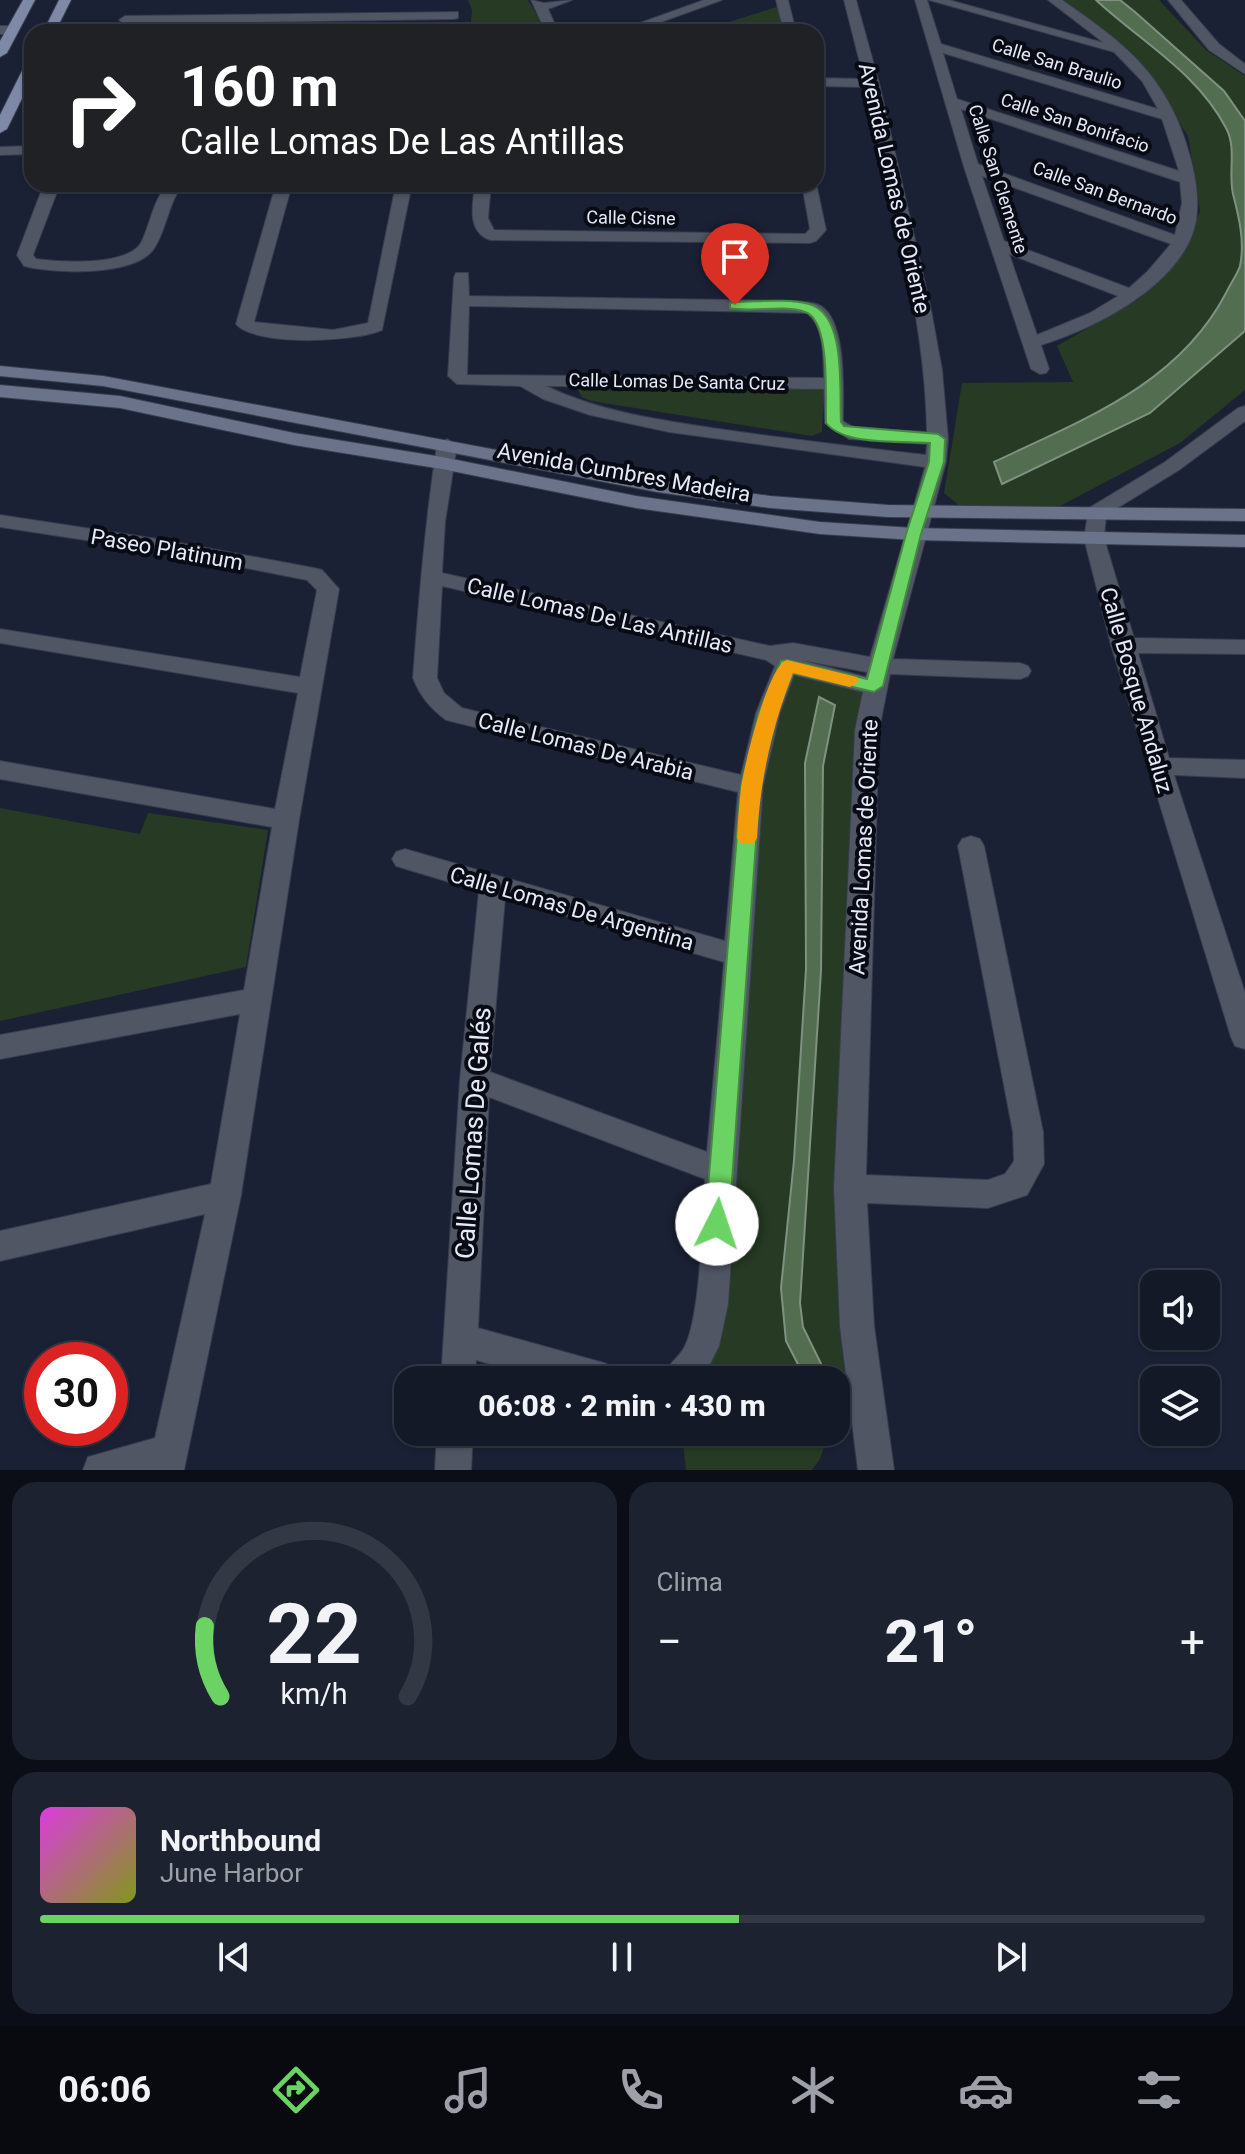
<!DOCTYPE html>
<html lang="es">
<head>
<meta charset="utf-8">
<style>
	:root { --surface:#141928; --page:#1d2230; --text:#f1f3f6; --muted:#9da0a8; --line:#333845; --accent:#6bd363 }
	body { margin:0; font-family:Roboto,sans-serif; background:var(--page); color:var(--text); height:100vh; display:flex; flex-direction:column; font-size:30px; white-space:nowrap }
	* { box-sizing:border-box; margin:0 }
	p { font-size:26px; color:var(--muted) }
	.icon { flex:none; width:44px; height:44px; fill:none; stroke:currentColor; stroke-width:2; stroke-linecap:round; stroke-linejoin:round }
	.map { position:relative; height:1470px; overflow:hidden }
	.details { display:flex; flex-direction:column; gap:12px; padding:12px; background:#0b0e16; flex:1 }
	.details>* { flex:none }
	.hud { position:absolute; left:24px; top:24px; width:800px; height:168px; border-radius:24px; box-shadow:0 2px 6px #0004,0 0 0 2px var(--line); background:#202124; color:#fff; overflow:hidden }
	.buttons { position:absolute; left:1140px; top:1270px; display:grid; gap:16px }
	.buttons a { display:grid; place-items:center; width:80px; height:80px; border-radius:16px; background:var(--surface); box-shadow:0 2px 6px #0004,0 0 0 2px var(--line); font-size:40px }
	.speed { position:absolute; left:24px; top:1342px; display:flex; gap:16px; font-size:40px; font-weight:700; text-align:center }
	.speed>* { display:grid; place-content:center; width:104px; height:104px; border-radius:50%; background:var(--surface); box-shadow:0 2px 6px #0004,0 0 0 2px var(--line); line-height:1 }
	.speed .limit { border:12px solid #d22; background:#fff; color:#111 }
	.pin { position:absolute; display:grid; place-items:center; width:68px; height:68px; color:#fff; margin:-82px -34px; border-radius:50% 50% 50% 0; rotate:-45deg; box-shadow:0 0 8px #0007 }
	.pin .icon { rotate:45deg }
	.me { position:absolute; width:88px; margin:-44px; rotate:4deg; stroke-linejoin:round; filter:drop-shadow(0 0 6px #0008) }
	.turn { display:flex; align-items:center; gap:28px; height:168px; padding:0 24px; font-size:36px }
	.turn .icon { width:104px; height:104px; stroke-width:2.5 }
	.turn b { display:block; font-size:56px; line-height:68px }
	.big { font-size:60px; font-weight:800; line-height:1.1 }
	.details .tile { flex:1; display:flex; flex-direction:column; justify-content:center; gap:12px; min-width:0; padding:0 28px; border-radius:24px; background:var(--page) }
	.details .dial { align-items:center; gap:0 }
	.dial svg { height:208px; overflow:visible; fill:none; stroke:var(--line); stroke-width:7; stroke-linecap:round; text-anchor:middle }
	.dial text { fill:var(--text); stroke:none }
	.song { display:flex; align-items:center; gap:24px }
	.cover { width:96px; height:96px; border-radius:12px; background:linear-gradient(135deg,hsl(300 70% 55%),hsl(70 70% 35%)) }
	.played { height:8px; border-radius:4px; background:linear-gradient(90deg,var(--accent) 60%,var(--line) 60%) }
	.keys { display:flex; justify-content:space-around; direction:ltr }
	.heat { display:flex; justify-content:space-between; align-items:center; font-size:44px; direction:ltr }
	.details .tiles { flex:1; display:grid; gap:12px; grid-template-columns:1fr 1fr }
	.tile:last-child { grid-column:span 2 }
	.trip { position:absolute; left:394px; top:1366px; width:456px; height:80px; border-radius:24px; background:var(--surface); box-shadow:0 2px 6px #0004,0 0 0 2px var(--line); font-weight:800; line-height:80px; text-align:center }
	.tabs { display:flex; height:128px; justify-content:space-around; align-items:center; background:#080a10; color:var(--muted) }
	.tabs .icon { width:56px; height:56px }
	.tabs .active { color:var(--accent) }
	.tabs b { font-size:36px; color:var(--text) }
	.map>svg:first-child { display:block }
	.green { fill:#263a24 }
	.water { fill:#536d50; stroke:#7f9282; stroke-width:2 }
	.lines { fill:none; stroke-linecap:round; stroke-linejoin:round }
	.street-casing { stroke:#363d50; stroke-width:2 }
	.secondary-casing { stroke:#363d50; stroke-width:2 }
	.primary-casing { stroke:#363d50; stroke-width:2 }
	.street { fill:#505664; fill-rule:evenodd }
	.secondary { fill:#6a738a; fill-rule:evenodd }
	.primary { fill:#7e89a7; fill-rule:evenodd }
	.route { fill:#6bd363; stroke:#468940; stroke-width:2 }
	.slow { fill:#f59e0b }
	.labels { text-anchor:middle; stroke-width:8; stroke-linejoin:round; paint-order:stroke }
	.far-street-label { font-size:18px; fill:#e5eaf8; stroke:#080b14 }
	.street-label { font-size:22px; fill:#e5eaf8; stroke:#080b14 }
	.near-street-label { font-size:26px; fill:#e5eaf8; stroke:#080b14 }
</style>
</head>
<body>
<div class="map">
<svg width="1245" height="1470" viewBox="0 0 1245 1470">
	<rect width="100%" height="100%" fill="#1a2135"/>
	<g class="green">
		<path d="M468,0h60l19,32h-77l2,-22z"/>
		<path d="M1060,0h99l47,50 39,26v314l-65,53 -120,63 -99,1 -17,-14 18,-110 111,-1 -16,-36 83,-48 42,-46 18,-41 -12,-75 -42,-65z"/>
		<path d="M783,5v19l-3,4h-70z"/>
		<path d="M582,381l242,7 -2,44 -10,4 -221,-35 -9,-4 -5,-8z"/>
		<path d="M787,665l87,21 -17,640 -21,83v-29h-160l27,-30 48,-564z"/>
		<path d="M0,808l140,26 8,-21 120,17 -22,137 -246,54z"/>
		<path d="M682,1432h147l-9,27 -8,11h-126z"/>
	</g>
	<g class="water">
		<path d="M1096,0h24l15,12 89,79 21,30v210l-95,82 -148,71 -8,-22c88,-42 184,-77 232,-169 4,-9 11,-18 14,-27 5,-24 -1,-49 -7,-72 -5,-21 4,-46 -7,-66 -29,-56 -86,-87 -130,-128z"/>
		<path d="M819,697l16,8 -12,61 -2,205 -21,332 3,24 26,53h-23l-20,-39 -5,-53 13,-128 12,-191 -1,-206z"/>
	</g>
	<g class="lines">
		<defs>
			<g id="street">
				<path d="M531,0l13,3 28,-3 -24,9 8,18 227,1 -7,-28h12l8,32h-250z"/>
				<path d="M704,0h18l-72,26 -10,-3z"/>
				<path d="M844,0h12l23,83 52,227 11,60 6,69 -2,23 -53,197 127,4 8,3 3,5 -3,5 -8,3 -130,-5 -11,56 -13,445 122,5 17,-6 9,-13 -1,-29 -55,-286 4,-7 9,-3 9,3 4,7 59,286 1,32 -17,31 -39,13 -121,-5 7,123 20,144h-36l-18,-144 -6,-138 21,-458 8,-38 -69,-17 -14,38 -17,73 -35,518 -9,42 -17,34h-43c6,-14 19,-20 26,-34 16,-33 17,-127 20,-167l-216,-82 -11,231 126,35 12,5 5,12h-76l-69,-20 -1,20h-34l19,-301 19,-188 -83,-25 -4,-7 4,-7 9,-3 320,92 13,-149 -292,-72c-16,-12 -26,-24 -33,-42 6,-79 12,-155 24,-233l10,-6 10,6 -12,77 -3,51 328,73 23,-3 77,14 55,-190 -256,-35 -79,-17 -47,-16 -23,-13 -63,-2 -9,-8 6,-99 2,-4h12l1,23 327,5c8,1 18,1 25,5 26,16 22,87 22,115l11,7 73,4c-2,-116 -36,-232 -62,-345l-49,-1v-8l48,1zM469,306l338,7c18,14 16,44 17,65l-357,-3zM546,386l278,3 1,34 24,16 78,5 -1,11c-69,-8 -138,-16 -207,-26 -59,-9 -119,-17 -173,-43zM442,586l324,74 9,6 -19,47 -15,62 -279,-67 -18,-15 -7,-15zM800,660l67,12 -1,5zM505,898l219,64 -17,190 -217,-80z"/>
				<path d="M915,0h12l14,44 217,65 -16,-28 -28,-29 -185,-52h20l155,43 -56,-43h14c28,20 57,39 80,65 21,23 35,50 44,78 8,25 14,52 10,78 -12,63 -100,107 -155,124l8,24 -3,4 -6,1 -9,-5 -67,-202zM943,53l219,66 17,52 -222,-72zM961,109l219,73 2,21 -7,32 -197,-71zM982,176l189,68 -24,28 -18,16 -125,-47zM1009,254l109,42 -28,17 -53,22z"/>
				<path d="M1168,0h13l38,44 26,20v10l-36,-24z"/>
				<path d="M458,12v6l-4,1 -329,5 -6,-4 6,-4z"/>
				<path d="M0,26h13l6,4 -6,4h-13z"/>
				<path d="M32,146v8l-32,1v-8z"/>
				<path d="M816,183l10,47 -10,11 -6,2 -320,-3c-24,-9 -17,-36 -15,-56h16l-3,34 6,12 311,4 5,-5 -7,-39 -61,-1 -8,-5z"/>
				<path d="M44,184h16l-27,71 3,4c24,3 94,8 106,-18 9,-20 11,-39 25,-57h16c-15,20 -16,43 -28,63 -17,30 -101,27 -131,19l-7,-11z"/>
				<path d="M276,184h16l-38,138 79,8 35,-7 28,-139h16l-30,146c-27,12 -126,17 -146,-6z"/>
				<path d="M1245,406v15l-66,49 -73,45 -2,23 30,100 111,2v14l-107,-1 31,105 76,2v18l-71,-3 71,218v56l-10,-3 -4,-9 -120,-392 -27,-107 5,-30 76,-46 73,-54z"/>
				<path d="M0,515l164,25 150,28 8,2 17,19 -40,231 -58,375 -57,275h-101l5,-13 67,-19 50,-224 -205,47v-30l211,-47 29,-170 -240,45v-24l244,-45 28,-163 -272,-48v-18l275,48 23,-116 -298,-50v-14l300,48 17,-87 -10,-10 -143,-28 -164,-25z"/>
				<path d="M437,1432h36l-2,38h-36z"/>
			</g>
			<g id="secondary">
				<path d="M0,366l103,10 554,104 113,16 118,9 357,4v12l-357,-4 -118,-9 -113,-16 -554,-106 -103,-10z"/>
				<path d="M0,385l120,11 174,37 148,24 194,39 184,26 94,6 331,7v12l-331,-7 -94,-6 -184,-26 -194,-39 -148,-24 -174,-37 -120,-11z"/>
			</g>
			<g id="primary">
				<path d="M23,0h12l-28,53 -7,4v-16z"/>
				<path d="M59,0h12l-16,32h-12z"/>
				<path d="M32,61v17l-25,51 -7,4v-18l25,-50z"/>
			</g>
		</defs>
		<use href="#street" class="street-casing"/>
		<use href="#secondary" class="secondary-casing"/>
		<use href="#primary" class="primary-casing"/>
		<use href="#street" class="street"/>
		<use href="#secondary" class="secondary"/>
		<use href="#primary" class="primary"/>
	</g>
	<path class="route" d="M735,302c23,0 52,-4 74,2 38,10 30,86 32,118l3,4 94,8 7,5 -1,23 -23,72 -38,152 -9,6 -81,-19 -16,40 -17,73 -31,438 -3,8 -9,3 -8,-3 -4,-8 36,-438 18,-73 22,-52 6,-1 80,19 39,-145 23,-72 1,-19c-28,-2 -86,3 -104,-20 -1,-25 5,-103 -21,-111 -23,-8 -52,1 -75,-4v-5z"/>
	<path class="slow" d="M787,660l70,17 2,4 -9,6 -57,-14c-21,54 -33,107 -36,165l-3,5h-14l-3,-5c1,-17 2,-34 4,-50 3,-22 27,-123 46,-128z"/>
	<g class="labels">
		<g class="far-street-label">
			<text transform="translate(1057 64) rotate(17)" y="6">Calle San Braulio</text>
			<text transform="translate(1075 123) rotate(18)" y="6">Calle San Bonifacio</text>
			<text transform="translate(998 179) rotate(72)" y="6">Calle San Clemente</text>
			<text transform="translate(1105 193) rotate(20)" y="6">Calle San Bernardo</text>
			<text transform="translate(631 218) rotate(1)" y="6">Calle Cisne</text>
			<text transform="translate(677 382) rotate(1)" y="6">Calle Lomas De Santa Cruz</text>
		</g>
		<g class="street-label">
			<text transform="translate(895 188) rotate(77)" y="8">Avenida Lomas de Oriente</text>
			<text transform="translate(624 472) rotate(10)" y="8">Avenida Cumbres Madeira</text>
			<text transform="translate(167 549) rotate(10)" y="8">Paseo Platinum</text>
			<text transform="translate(600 615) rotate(13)" y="8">Calle Lomas De Las Antillas</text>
			<text transform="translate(1137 690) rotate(74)" y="8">Calle Bosque Andaluz</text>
			<text transform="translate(586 746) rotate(14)" y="8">Calle Lomas De Arabia</text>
			<text transform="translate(863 847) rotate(-87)" y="8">Avenida Lomas de Oriente</text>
			<text transform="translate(572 908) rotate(16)" y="8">Calle Lomas De Argentina</text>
		</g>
		<g class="near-street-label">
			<text transform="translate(473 1133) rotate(-86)" y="9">Calle Lomas De Galés</text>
		</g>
	</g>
</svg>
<div class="buttons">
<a><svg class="icon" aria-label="sound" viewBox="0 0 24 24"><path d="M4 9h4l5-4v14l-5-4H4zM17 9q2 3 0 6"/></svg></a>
<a><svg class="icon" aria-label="layers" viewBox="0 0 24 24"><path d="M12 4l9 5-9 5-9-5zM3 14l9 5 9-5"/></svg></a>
</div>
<div class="speed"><div class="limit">30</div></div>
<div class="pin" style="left:735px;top:305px;background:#d93025"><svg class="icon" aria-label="arrive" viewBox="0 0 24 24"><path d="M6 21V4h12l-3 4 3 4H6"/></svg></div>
<svg class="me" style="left:717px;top:1224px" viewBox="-20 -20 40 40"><circle r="19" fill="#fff"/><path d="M0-13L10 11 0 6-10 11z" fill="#6bd363"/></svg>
<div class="trip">06:08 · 2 min · 430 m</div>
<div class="hud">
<div class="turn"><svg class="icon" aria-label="right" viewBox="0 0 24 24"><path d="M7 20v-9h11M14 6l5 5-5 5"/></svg><div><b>160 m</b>Calle Lomas De Las Antillas</div></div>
</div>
</div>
<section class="details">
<div class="tiles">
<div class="tile dial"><svg viewBox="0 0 100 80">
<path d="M14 69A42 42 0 1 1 86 69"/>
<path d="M14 69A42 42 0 0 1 8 42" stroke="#6bd363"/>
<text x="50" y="56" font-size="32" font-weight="700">22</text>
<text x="50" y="72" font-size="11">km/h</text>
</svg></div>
<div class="tile"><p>Clima</p>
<div class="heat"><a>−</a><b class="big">21°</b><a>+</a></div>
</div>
<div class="tile">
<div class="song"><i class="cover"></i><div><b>Northbound</b><p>June Harbor</p></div></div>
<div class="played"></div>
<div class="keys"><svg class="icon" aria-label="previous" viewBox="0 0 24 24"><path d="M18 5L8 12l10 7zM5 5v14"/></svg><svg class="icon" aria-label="pause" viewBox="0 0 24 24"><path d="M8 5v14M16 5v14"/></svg><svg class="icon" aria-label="next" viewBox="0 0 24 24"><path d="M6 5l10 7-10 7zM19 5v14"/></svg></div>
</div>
</div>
</section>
<nav class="tabs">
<b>06:06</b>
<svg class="icon active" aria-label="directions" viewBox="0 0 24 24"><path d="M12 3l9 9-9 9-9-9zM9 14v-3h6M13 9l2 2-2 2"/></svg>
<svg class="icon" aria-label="music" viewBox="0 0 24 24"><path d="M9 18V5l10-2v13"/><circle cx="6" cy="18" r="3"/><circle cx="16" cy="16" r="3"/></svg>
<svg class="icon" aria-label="phone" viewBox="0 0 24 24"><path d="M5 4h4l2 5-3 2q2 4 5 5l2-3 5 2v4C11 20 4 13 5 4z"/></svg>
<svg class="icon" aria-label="climate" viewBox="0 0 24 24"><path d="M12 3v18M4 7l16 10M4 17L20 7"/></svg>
<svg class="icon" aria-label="car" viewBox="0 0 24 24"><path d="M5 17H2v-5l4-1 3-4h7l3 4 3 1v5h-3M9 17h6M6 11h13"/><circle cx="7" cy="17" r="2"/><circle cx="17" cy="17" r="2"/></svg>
<svg class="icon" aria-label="filters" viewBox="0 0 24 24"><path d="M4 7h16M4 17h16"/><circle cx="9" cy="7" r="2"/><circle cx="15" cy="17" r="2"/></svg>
</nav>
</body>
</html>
